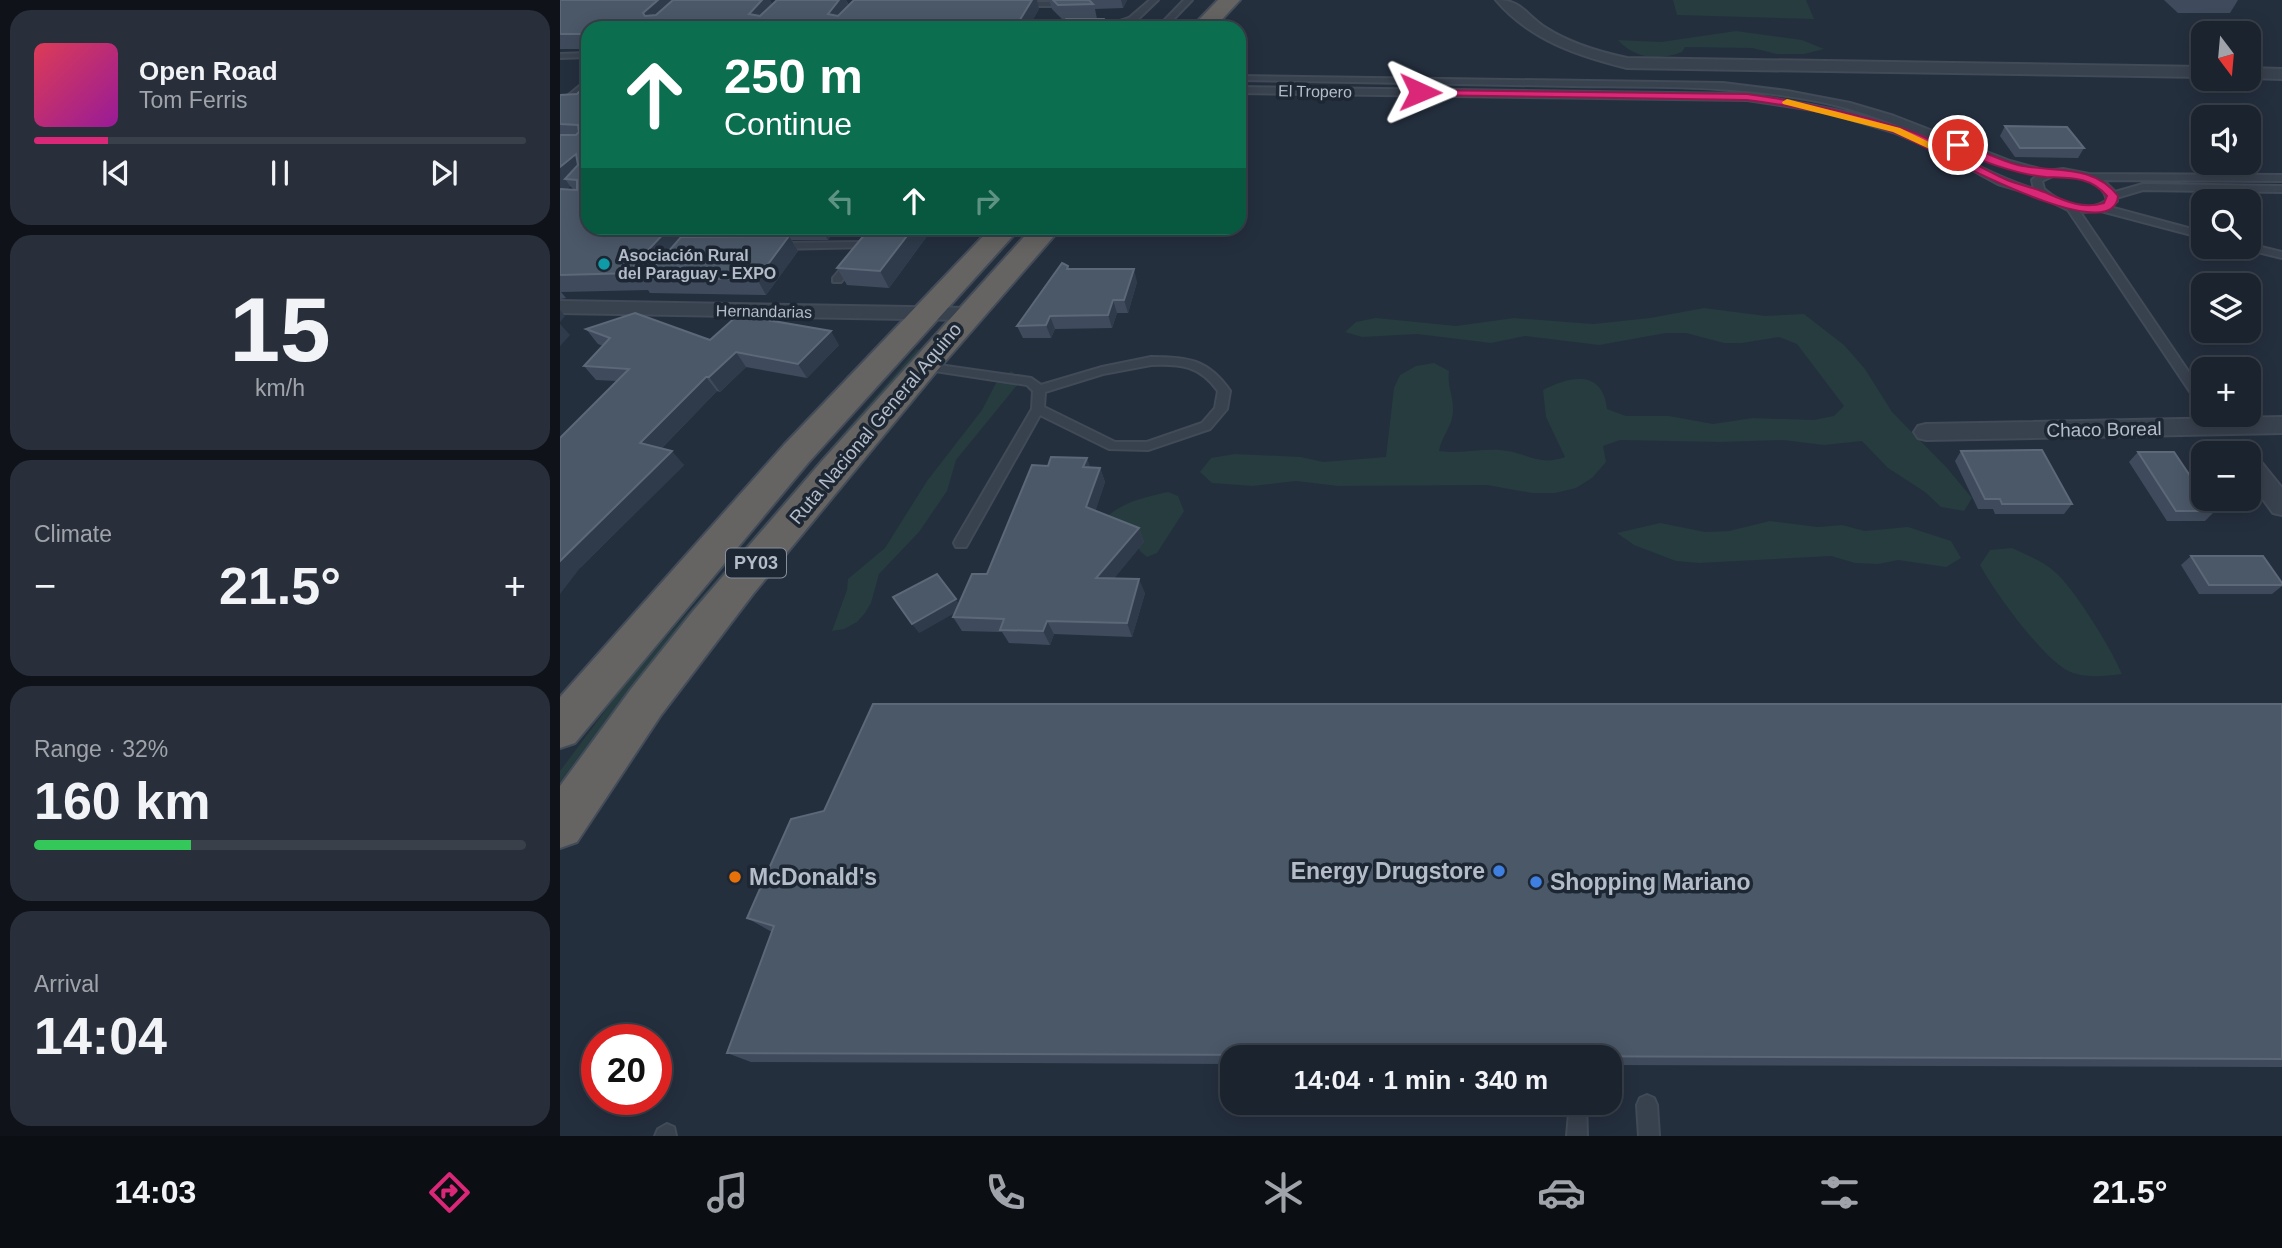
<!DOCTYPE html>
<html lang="en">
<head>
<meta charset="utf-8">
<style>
	:root { --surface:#1b232e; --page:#282f3a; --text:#f1f3f6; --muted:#a0a4aa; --line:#39404a; --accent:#db2777 }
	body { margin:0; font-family:Arial,sans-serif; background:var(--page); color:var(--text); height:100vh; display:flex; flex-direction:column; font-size:26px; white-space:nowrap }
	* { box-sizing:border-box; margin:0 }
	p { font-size:23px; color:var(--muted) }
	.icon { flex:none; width:38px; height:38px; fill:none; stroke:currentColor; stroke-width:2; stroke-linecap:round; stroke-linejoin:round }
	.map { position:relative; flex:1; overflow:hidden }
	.panel { display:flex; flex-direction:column; gap:10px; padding:10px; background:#0f1319; width:560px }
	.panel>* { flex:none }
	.top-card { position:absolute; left:21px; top:21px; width:665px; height:214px; border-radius:21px; box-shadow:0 4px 18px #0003,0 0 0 2px var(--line); background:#0b6e4f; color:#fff; overflow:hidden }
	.needle { width:46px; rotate:164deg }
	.tools { position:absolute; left:1631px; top:21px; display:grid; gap:14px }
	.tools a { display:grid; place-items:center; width:70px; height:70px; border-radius:14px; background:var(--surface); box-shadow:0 4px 18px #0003,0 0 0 2px var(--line); font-size:35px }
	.speed { position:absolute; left:21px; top:1024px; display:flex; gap:14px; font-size:35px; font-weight:700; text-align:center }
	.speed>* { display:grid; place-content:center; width:91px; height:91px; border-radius:50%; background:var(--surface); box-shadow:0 4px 18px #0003,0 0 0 2px var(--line); line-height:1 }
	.speed .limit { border:10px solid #d22; background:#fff; color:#111 }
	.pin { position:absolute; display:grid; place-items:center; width:60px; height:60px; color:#fff; margin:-30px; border:4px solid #fff; border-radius:50%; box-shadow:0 2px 7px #0007 }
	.me { position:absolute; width:77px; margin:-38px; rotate:91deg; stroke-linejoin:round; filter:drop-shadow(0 0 5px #0008) }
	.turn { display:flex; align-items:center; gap:24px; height:147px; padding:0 28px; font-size:32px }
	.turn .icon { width:91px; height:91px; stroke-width:2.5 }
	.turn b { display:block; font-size:49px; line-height:60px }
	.lanes { display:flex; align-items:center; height:66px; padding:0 28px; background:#0003; justify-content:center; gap:35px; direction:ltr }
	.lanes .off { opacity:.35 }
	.big { font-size:52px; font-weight:700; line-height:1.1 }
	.panel .card { flex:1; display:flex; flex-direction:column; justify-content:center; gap:10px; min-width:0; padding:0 24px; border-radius:21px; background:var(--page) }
	.panel .dial { align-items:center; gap:0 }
	.dial b { font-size:91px; line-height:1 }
	.song { display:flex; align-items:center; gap:21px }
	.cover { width:84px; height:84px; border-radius:10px; background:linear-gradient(135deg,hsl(350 70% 55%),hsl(300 70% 35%)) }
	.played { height:7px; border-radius:4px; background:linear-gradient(90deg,var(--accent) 15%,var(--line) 15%) }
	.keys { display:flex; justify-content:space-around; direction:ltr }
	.heat { display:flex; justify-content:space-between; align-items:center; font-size:38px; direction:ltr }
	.charge { height:10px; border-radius:5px; background:linear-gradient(90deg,#34c759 32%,var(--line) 0) }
	.trip { position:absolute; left:660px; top:1045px; width:402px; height:70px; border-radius:21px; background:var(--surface); box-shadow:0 4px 18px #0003,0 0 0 2px var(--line); font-weight:700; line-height:70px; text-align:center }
	.dock { display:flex; height:112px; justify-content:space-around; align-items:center; background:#0b0e12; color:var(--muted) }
	.dock .icon { width:49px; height:49px }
	.dock .on { color:var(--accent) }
	.dock b { font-size:32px; color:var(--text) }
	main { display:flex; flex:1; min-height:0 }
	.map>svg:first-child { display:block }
	.green { fill:#263c3f }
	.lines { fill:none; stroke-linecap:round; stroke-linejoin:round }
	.service-casing { stroke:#414a57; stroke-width:4 }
	.minor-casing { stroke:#414a57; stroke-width:4 }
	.trunk-casing { stroke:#434c59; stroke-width:4 }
	.service { fill:#38414e; fill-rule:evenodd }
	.minor { fill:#38414e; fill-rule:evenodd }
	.trunk { fill:#656462; fill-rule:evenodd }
	.wall { fill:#3f4b5c; fill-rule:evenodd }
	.shaded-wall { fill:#2f3b4b }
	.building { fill:#4b5868; stroke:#5c6777; stroke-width:2 }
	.route { fill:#db2777; stroke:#8e194d; stroke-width:2 }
	.slow { fill:#f59e0b }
	.culture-dot { fill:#0f9aa8; stroke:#1d2633; stroke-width:2.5 }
	.shop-dot { fill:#3f7fe0; stroke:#1d2633; stroke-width:2.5 }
	.food-dot { fill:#e8710a; stroke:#1d2633; stroke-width:2.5 }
	.labels { text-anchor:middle; stroke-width:7; stroke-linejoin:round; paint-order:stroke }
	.far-street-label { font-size:16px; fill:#b4bcc9; stroke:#1d2633 }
	.far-poi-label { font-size:16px; font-weight:bold; fill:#b4bcc9; stroke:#1d2633; text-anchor:start }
	.shield { fill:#1d2633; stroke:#878f9c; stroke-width:2 }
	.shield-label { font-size:18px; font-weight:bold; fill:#b4bcc9 }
	.street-label { font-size:19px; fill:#b4bcc9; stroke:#1d2633 }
	.near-poi-label { font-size:23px; font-weight:bold; fill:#b4bcc9; stroke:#1d2633; text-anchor:start }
</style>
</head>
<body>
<main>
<section class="panel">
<div class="card">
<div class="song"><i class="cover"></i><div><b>Open Road</b><p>Tom Ferris</p></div></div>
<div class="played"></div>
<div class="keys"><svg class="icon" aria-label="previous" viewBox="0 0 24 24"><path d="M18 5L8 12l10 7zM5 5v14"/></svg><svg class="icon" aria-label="pause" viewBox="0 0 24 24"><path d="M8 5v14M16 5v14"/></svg><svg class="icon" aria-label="next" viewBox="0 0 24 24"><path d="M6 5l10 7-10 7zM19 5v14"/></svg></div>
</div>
<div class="card dial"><b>15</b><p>km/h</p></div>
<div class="card"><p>Climate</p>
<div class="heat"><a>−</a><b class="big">21.5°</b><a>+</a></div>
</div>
<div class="card"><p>Range · 32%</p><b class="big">160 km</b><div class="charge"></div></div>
<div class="card"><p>Arrival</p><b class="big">14:04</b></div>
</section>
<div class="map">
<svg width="1722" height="1136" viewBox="0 0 1722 1136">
	<rect width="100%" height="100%" fill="#242f3e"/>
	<g class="green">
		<path d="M1113,0h133l8,19 -137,-4z"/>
		<path d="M1176,31l66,9 22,9 -20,5h-27l-25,-6 -67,-1 -3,5c-23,9 -47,7 -64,-12l43,2z"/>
		<path d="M1144,308l62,8 38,-2 40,31 21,24 27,43 55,56 25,30 -8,13 -23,-4 -16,-15 -37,-24 -26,-27 -38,4 -41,-5 -62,2 -101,-2 -17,6 3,16 -14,16 -16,10 -21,5h-23l-45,-8 -149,1 -42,-5 -43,5 -41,-3 -12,-11 11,-14 24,-4 66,3 22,5 63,-5 8,-69 6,-13 16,-9 18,-3 15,8c-2,14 4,24 4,38 1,15 -12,28 -14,42 21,3 40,-2 61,-1 27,2 38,17 65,7l-19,-40 -3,-27c27,-14 60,-21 64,19l19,7h43l44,8 40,-6 61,2 20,-4 10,-10 -47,-62 -18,-7 -37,6h-18l-38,-10h-20l-67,12 -74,-9 -34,7 -74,-9 -55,3 -17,-5 11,-10 20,-4 80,8 58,-8 79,6 57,-6z"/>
		<path d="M360,349l-291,341 -69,92v-11l62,-83 294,-338z"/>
		<path d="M451,371l11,8 -66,81 -9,31 -28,41 -40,42 -8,29 -6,10 -8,9 -13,7 -12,2 15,-41 1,-11 37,-31 42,-67 55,-71 14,-27z"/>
		<path d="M608,492l10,4 6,15 -27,42 -10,4 -7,-6 -3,-7 -41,-17c22,-24 41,-28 72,-35z"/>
		<path d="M1210,521l48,6 24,-2 23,6 43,-4 43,14 10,17 -15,9 -48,-7 -20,4 -23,-1 -24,-7 -132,7 -23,-2 -42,-16 -17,-12 43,-10 45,9 24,-1z"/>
		<path d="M1452,548c15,7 31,13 43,24 19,16 58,79 67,102 -16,2 -33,4 -49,-1 -27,-9 -80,-83 -93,-108l10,-15z"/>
	</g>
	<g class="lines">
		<defs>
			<g id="service">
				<path d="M590,0h8l-23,22 -15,3 -71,1 -4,-2 4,-2 71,-1 9,-3z"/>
				<path d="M624,0h8l-27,28h-8z"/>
				<path d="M461,2h38l4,2 -4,2h-41l-1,-2z"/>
				<path d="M28,53v4l-28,1v-4z"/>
				<path d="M679,76l484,7 64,8 63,12 44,13 116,45 37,10 16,-2 26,5 193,1v6l-179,-1 12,12 28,-8 139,2v6l-139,-2 -27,8 1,3 -7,6 93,25v6l-102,-27 -21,1 123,181v13l-4,-1 -131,-195 -26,-13 -44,-13 -62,-34 -43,-18 -66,-20 -80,-12 -508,-7v-6l508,7c52,9 106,16 156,36 45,18 85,45 131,59l-2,-9 5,-5c-78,-19 -147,-61 -226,-75 -78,-15 -158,-13 -238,-14 -111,-2 -223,-4 -334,-6zM1495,175c19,0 47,3 52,25 -20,15 -47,3 -63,-11l-2,-8z"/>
				<path d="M28,79v7l-28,23v-7z"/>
				<path d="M306,242l5,3 -1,2 -93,2 -5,-3 5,-3z"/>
				<path d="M1689,244l33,8v6l-37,-9 -1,-2h5z"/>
				<path d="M292,259l4,1 1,2 -16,20h-8v-4l15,-18z"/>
				<path d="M591,357c36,0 57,2 79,34l-3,18 -17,20 -62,21 -39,-1 -69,-34 -74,132h-10l-2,-4 2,-4 76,-130 1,-18 -6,-6 -105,-16 -4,-1v-6l113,16 10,7 61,-18zM591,365c30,-1 48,0 67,26l-3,17 -13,15 -55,19h-32l-71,-35 1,-15 58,-18z"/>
				<path d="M1087,1095l7,3 3,7 2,31h-20l-2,-31 3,-7z"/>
				<path d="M1010,1102h16l1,34h-20z"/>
				<path d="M107,1124l7,3 2,9h-21l3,-7z"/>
			</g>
			<g id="minor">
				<path d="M936,0c27,0 29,15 50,28 25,16 53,24 81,30l576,9v10l-576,-9c-49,-12 -97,-28 -131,-68z"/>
				<path d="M1689,68l33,1v10l-33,-1z"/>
				<path d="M0,301l408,7 7,1 3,5 -3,5 -7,1 -408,-7z"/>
				<path d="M1722,417v16l-356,7 -8,-2 -4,-6 4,-6 8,-2z"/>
				<path d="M1689,454l8,3 25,31v27l-9,-2 -24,-33z"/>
			</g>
			<g id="trunk">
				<path d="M658,0h22l-26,28h-23z"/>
				<path d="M431,228h29l-212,235 -233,280 -15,5v-51l224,-252z"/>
				<path d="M472,228h29l-126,145 -182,221 -92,121 -84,127 -17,6v-62l71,-97 62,-78 128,-149z"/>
			</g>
		</defs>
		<use href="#service" class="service-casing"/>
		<use href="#minor" class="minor-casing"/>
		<use href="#trunk" class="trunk-casing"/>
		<use href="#service" class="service"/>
		<use href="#minor" class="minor"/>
		<use href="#trunk" class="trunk"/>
	</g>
	<g class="wall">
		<path d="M0,0h210l2,4 5,-4h69l3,5 5,-5h183l2,9 -11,19h-440v21h-28z"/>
		<path d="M489,0h78l-4,8 -28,1 2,10 16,9h-43l-3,-9h-5l-10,-10z"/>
		<path d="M1604,0h74l-8,13h-52z"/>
		<path d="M17,94l11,134h345l-44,60 -42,-3 -10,-17 27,-33 -32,-1 -4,6h-36l6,11 -32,44 -116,-2 -2,-3 -87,2 5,6 -6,1v-204zM10,186l4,4h-8zM134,230l5,6 -11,1z"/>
		<path d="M1445,126l79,22 -6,10 -63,-1 -15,-21z"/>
		<path d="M508,266l1,3 68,13 -9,31h-11l-5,15 -57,1 -4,9h-28l-6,-12z"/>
		<path d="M26,329l124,11 129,5 -32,33 -61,-11 -26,25 -3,-1 -55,57 22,17 -104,103 37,-187 -21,-1 -12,-14 19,-20 -5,-2z"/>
		<path d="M1401,451l111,53 -8,10h-69l-2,-5h-15l-23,-48z"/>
		<path d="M1578,452l77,59 -10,10h-38l-38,-59z"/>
		<path d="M530,467l10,1 5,14 -10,29 44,17 5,14 -30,36 31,15 -13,44 -78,-3 -4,11 -41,-2 -7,-11 -40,-1 -9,-14 2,-5 -36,21 40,-29 28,-30z"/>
		<path d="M1631,556l91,27v3l-10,8h-73l-18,-29z"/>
		<path d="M1722,704v363l-672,-2v-8h-378v7l-481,-2 -24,-9 45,-121 -25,-14z"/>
	</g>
	<g class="shaded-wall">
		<path d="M98,0h24l-31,28 -8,-15z"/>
		<path d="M202,0h8l5,9 -19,19 -7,-14z"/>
		<path d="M279,0h7l4,9 -16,19 -6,-14z"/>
		<path d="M472,0h5l2,9 -11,19h-13z"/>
		<path d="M561,0h6l-4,8z"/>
		<path d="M231,24l2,4h-34z"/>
		<path d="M16,154l12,16 -23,9 5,7 -10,9v-28z"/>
		<path d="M109,228h24l1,2 -43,48h-12l-4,-5 -1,-8z"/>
		<path d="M261,228h7l4,6 -4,6z"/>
		<path d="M301,228h10l-6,7z"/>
		<path d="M353,228h20l-44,60 -9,-17z"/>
		<path d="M229,236l9,15 -32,44 -9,-16z"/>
		<path d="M574,269l3,13 -9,31 -4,-13z"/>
		<path d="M553,300l4,13 -5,15 -4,-13z"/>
		<path d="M0,310l5,6 -5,6z"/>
		<path d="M490,316l5,13 -4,9 -5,-13z"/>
		<path d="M0,324l10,11 -10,11z"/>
		<path d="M271,331l8,14 -32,33 -9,-14z"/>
		<path d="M176,352l10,15 -26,25 -11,-15z"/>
		<path d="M146,377l11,14 -64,66 -13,-14z"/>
		<path d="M112,451l12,14 -104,103 -20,26v-33z"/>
		<path d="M527,458l5,14 -9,-5z"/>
		<path d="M540,468l5,14 -13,40 -6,-15z"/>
		<path d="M579,528l5,14 -41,50 -7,-14z"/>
		<path d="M579,579l6,14 -13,44 -5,-14z"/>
		<path d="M396,599l6,10 -43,24 -7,-9z"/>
		<path d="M487,621l7,13 -4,11 -7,-14z"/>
	</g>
	<g class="building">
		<path d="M0,0h98l-15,13 2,3 11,-1 17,-15h89l-13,14 11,2 17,-16h62l-11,14 10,2 16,-16h178l-17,28h-227l3,-4 -32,4h-171v6h-28z"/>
		<path d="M493,0h36l4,4 -35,1z"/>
		<path d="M507,19h37l9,9h-37z"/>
		<path d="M19,92h9v136h81l-35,37 1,8 -75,2v-86l17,1v-10l-12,-1 13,-14 -2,-11 -16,13v-32h16l3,-3 -1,-7 -18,-1v-29l17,-1z"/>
		<path d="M1445,126l62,1 17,21h-64z"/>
		<path d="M310,228h43l-33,43 -43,-3z"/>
		<path d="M229,236l-32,43 -118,-1 9,-3 33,-38z"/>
		<path d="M502,263l6,3 -1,3h67l-10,31h-11l-5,15 -58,1 -4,9 -29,1z"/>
		<path d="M75,313l75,27 28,-25 93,16 -33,33 -62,-12 -27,25h-3l-66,66 32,8 -112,110v-123l69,-69 -45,-3 26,-28 -24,-9z"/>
		<path d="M1482,450l30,54h-70l-2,-5h-15l-24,-48z"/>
		<path d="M1578,452h36l29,43v4h3l9,12h-39z"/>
		<path d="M491,457l36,1 -4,9 17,1 -14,39 53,21 -43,50 43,1 -12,44 -80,-2 -4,10 -43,-1 4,-11 -51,-2 19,-43h15l45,-109 16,1z"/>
		<path d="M1631,556h72l19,27v2h-73z"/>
		<path d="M377,574l19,25 -44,25 -19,-27z"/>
		<path d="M313,704h1409v355l-1555,-6 47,-127 -27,-8 44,-99 33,-8z"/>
	</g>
	<path class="route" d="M856,90l331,4c51,7 102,18 151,33 37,11 70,35 105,51 14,7 31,9 46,16 18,8 35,15 55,9l3,-7c-17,-20 -37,-18 -61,-19 -25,-2 -74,-17 -93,-32l8,-2c19,7 38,17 57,22 35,8 75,-2 100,31 -5,58 -199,-55 -225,-64 -46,-16 -98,-26 -146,-32l-327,-5 -5,-3z"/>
	<path class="slow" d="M1227,99l113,29 60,29 -9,2 -58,-27 -110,-28 -1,-2z"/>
	<circle class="culture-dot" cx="44" cy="264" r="7"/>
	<g class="shop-dot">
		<circle cx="939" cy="871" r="7"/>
		<circle cx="976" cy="882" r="7"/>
	</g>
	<circle class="food-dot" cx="175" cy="877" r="7"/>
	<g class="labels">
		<g class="far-street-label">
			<text transform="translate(755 91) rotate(1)" y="6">El Tropero</text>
			<text transform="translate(204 311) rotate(1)" y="6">Hernandarias</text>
		</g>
		<g class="far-poi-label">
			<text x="58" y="261">Asociación Rural<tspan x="58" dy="18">del Paraguay - EXPO</tspan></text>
		</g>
		<rect class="shield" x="166" y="548.5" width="60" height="29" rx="5"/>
		<g class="shield-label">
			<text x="196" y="569">PY03</text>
		</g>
		<g class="street-label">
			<text transform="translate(315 423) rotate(-50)" y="7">Ruta Nacional General Aquino</text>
			<text transform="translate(1544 429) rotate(-1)" y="7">Chaco Boreal</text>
		</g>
		<g class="near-poi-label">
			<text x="925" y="879" text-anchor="end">Energy Drugstore</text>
			<text x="189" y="885">McDonald's</text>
			<text x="990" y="890">Shopping Mariano</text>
		</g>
	</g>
</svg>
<div class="tools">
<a><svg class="needle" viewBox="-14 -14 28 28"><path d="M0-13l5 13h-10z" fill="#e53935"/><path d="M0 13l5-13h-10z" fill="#a0a4aa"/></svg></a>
<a><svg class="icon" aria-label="sound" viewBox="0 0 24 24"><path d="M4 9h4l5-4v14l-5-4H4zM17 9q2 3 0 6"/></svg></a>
<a><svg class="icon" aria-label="search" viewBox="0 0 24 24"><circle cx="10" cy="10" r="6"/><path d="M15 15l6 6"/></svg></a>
<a><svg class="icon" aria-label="layers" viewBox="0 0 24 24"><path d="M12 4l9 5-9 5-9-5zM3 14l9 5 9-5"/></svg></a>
<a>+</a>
<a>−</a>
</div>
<div class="speed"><div class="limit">20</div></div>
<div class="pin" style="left:1398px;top:145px;background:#d93025"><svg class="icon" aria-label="arrive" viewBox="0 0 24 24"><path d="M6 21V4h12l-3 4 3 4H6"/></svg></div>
<svg class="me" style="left:860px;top:92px" viewBox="-20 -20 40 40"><path d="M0-17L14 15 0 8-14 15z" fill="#db2777" stroke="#fff" stroke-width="4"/></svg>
<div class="trip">14:04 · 1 min · 340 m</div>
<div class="top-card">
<div class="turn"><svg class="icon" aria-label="ahead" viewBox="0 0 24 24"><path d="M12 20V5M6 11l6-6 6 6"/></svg><div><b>250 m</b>Continue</div></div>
<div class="lanes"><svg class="icon off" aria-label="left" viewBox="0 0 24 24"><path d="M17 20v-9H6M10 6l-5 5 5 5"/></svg><svg class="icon" aria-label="ahead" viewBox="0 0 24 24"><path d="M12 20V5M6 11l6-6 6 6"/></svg><svg class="icon off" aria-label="right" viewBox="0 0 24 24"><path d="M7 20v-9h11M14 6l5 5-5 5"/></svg></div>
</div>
</div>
</main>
<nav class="dock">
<b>14:03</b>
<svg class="icon on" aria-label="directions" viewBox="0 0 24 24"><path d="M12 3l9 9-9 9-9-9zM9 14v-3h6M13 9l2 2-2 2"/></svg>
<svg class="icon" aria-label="music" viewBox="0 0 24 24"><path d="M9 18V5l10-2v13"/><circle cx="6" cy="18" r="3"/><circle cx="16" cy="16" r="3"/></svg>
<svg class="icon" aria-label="phone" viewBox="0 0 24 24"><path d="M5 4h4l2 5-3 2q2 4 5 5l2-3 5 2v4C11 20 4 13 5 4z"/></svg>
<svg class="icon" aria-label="climate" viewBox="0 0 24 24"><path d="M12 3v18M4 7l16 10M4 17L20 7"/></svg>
<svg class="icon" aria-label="car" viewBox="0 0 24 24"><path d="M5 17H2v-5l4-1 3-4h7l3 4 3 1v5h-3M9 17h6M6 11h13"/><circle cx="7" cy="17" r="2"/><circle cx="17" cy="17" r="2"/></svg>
<svg class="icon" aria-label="filters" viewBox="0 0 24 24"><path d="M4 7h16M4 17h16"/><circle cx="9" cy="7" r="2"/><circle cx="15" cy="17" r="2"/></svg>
<b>21.5°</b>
</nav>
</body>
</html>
